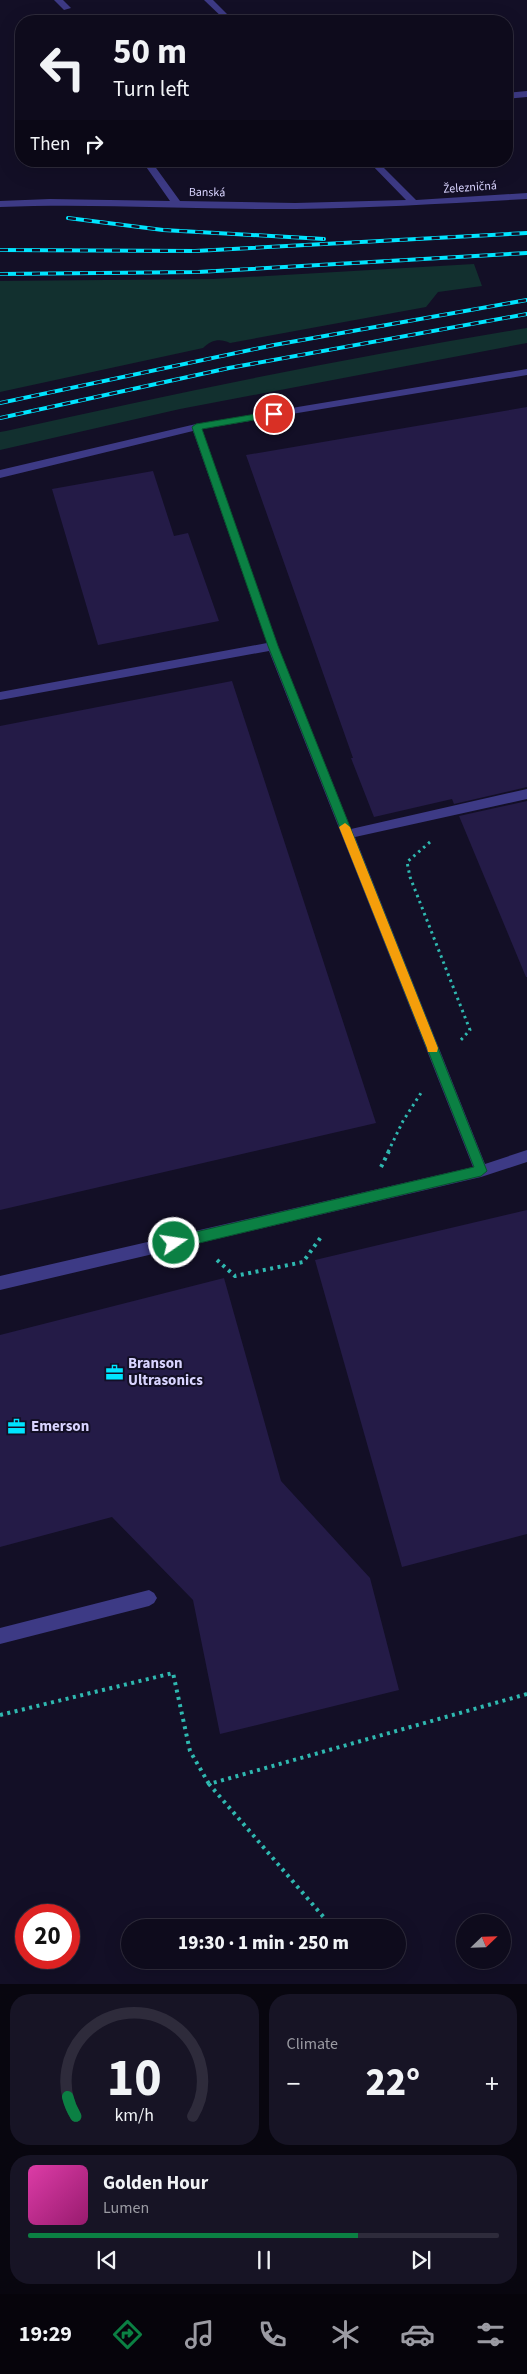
<!DOCTYPE html>
<html lang="en">
<head>
<meta charset="utf-8">
<style>
	:root { --surface:#0e0b1c; --page:#171425; --text:#f1f3f6; --muted:#9b9ba3; --line:#2e2b3b; --accent:#0b8043 }
	body { margin:0; font-family:"Source Sans 3",sans-serif; background:var(--page); color:var(--text); height:100vh; display:flex; flex-direction:column; font-size:19px; white-space:nowrap }
	* { box-sizing:border-box; margin:0 }
	p { font-size:16px; color:var(--muted) }
	.icon { flex:none; width:28px; height:28px; fill:none; stroke:currentColor; stroke-width:2; stroke-linecap:round; stroke-linejoin:round }
	.map { position:relative; height:1984px; overflow:hidden }
	.details { display:flex; flex-direction:column; gap:10px; padding:10px; background:#08060f; flex:1 }
	.details>* { flex:none }
	.hud { position:absolute; left:15px; top:15px; width:498px; height:152px; border-radius:20px; box-shadow:0 5px 20px #0002,0 0 0 1px var(--line); background:#0e0b1c; color:var(--text); overflow:hidden }
	.needle { width:32px; rotate:67deg }
	.tools { position:absolute; left:456px; top:1914px; display:grid; gap:10px }
	.tools a { display:grid; place-items:center; width:55px; height:55px; border-radius:50%; background:var(--surface); box-shadow:0 5px 20px #0002,0 0 0 1px var(--line); font-size:25px }
	.speed { position:absolute; left:15px; top:1904px; display:flex; gap:10px; font-size:25px; font-weight:700; text-align:center }
	.speed>* { display:grid; place-content:center; width:65px; height:65px; border-radius:50%; background:var(--surface); box-shadow:0 5px 20px #0002,0 0 0 1px var(--line); line-height:1 }
	.speed .limit { border:8px solid #d22; background:#fff; color:#111 }
	.pin { position:absolute; display:grid; place-items:center; width:42px; height:42px; color:#fff; margin:-21px; border:2px solid #fff; border-radius:50%; box-shadow:0 1px 5px #0007 }
	.me { position:absolute; width:55px; margin:-28px; rotate:77deg; stroke-linejoin:round; filter:drop-shadow(0 0 4px #0008) }
	.turn { display:flex; align-items:center; gap:18px; height:105px; padding:0 15px; font-size:22px }
	.turn .icon { width:65px; height:65px; stroke-width:2.5 }
	.turn b { display:block; font-size:35px; line-height:42px }
	.then { display:flex; align-items:center; height:48px; padding:0 15px; background:#0003; gap:10px; font-size:19px }
	.big { font-size:38px; font-weight:800; line-height:1.1 }
	.details .tile { flex:1; display:flex; flex-direction:column; justify-content:center; gap:8px; min-width:0; padding:0 18px; border-radius:20px; background:var(--page) }
	.details .dial { align-items:center; gap:0 }
	.dial svg { height:130px; overflow:visible; fill:none; stroke:var(--line); stroke-width:7; stroke-linecap:round; text-anchor:middle }
	.dial text { fill:var(--text); stroke:none }
	.song { display:flex; align-items:center; gap:15px }
	.cover { width:60px; height:60px; border-radius:8px; background:linear-gradient(135deg,hsl(320 70% 55%),hsl(320 70% 35%)) }
	.played { height:5px; border-radius:2px; background:linear-gradient(90deg,var(--accent) 70%,var(--line) 70%) }
	.keys { display:flex; justify-content:space-around; direction:ltr }
	.heat { display:flex; justify-content:space-between; align-items:center; font-size:28px; direction:ltr }
	.details .tiles { flex:1; display:grid; gap:10px; grid-template-columns:1fr 1fr }
	.tile:last-child { grid-column:span 2 }
	.trip { position:absolute; left:121px; top:1919px; width:285px; height:50px; border-radius:25px; background:var(--surface); box-shadow:0 5px 20px #0002,0 0 0 1px var(--line); font-weight:800; line-height:50px; text-align:center }
	.dock { display:flex; height:80px; justify-content:space-around; align-items:center; background:#06040b; color:var(--muted) }
	.dock .icon { width:35px; height:35px }
	.dock .current { color:var(--accent) }
	.dock b { font-size:22px; color:var(--text) }
	.map>svg:first-child { display:block }
	.green { fill:#12302f }
	.building { fill:#241b47 }
	.lines { fill:none; stroke-linecap:round; stroke-linejoin:round }
	.path-far1 { stroke:#2fb8b0; stroke-width:3; stroke-dasharray:2.5 4; stroke-linecap:butt }
	.path { stroke:#2fb8b0; stroke-width:4; stroke-dasharray:3 4.5; stroke-linecap:butt }
	.minor { fill:#3d3a85; fill-rule:evenodd }
	.rail-casing { stroke:#00e5ff; stroke-width:4 }
	.rail { stroke:#130f26; stroke-width:2.5; stroke-dasharray:8; stroke-linecap:butt }
	.route { fill:#0b8043; stroke:#07532c }
	.slow { fill:#f59e0b }
	.labels { text-anchor:middle; stroke-width:4; stroke-linejoin:round; paint-order:stroke }
	.far-street-label { font-size:12px; fill:#d9d4ff; stroke:#130f26 }
	.poi-label { font-size:15px; font-weight:bold; fill:#d9d4ff; stroke:#130f26; text-anchor:start }
</style>
</head>
<body>
<div class="map">
<svg width="527" height="1984" viewBox="0 0 527 1984">
	<rect width="100%" height="100%" fill="#130f26"/>
	<g class="green">
		<path d="M474,264l8,22 -44,6 -12,15 -196,36c-10,-5 -19,-3 -27,5l-203,44v-111l213,-2z"/>
		<path d="M527,328v15l-347,66 -180,41v-18l6,-1c173,-39 346,-74 521,-103z"/>
	</g>
	<g class="building">
		<path d="M527,407v380l-73,17 -2,-5 -78,18 -23,-59h2l-107,-303z"/>
		<path d="M153,471l21,65 14,-3 31,88 -121,24 -46,-156z"/>
		<path d="M232,681l144,442 -376,87v-484z"/>
		<path d="M527,801v176h-1l-67,-161z"/>
		<path d="M527,1210v324l-125,33 -87,-307z"/>
		<path d="M224,1278l57,203 89,97 29,112 -179,44 -27,-134 -81,-83 -112,30v-212z"/>
	</g>
	<g class="lines">
		<g class="path-far1">
			<path d="M430,842l-23,20 3,15 60,153 -11,12"/>
			<path d="M388,1152l15,-31 18,-28"/>
		</g>
		<g class="path">
			<path d="M381,1167l8,-16"/>
			<path d="M217,1260l18,16 68,-14 18,-25"/>
			<path d="M0,1715l173,-42 17,78 19,33"/>
			<path d="M333,1928l-124,-144 318,-90"/>
		</g>
		<g class="minor">
			<path d="M54,0h9l8,8 -7,2z"/>
			<path d="M204,0h9l21,21h-8z"/>
			<path d="M527,91v6l-21,2v-6z"/>
			<path d="M142,161h9l29,40 115,2 111,-3 -38,-39h9l39,39 111,-7v6c-77,4 -154,9 -231,10 -99,1 -197,-6 -296,-2v-6l50,-2 120,2z"/>
			<path d="M527,369v6l-325,54 76,217 73,183 176,-40v10l-172,38 130,327 42,-14v12l-46,15 -481,113v-14l473,-109 -204,-516 -269,49v-8l267,-49 -74,-212 -193,47v-8l196,-46z"/>
			<path d="M149,1590l5,3 3,5 -3,5 -5,3 -149,38v-16z"/>
		</g>
		<defs>
			<g id="rail">
				<path d="M68,218l95,12 161,9"/>
				<path d="M0,250l195,1 332,-18"/>
				<path d="M0,274l198,-2 329,-19"/>
				<path d="M0,403l274,-58 253,-45"/>
				<path d="M0,418l229,-50 298,-54"/>
			</g>
		</defs>
		<use href="#rail" class="rail-casing"/>
		<use href="#rail" class="rail"/>
	</g>
	<path class="route" d="M274,411l3,1v4l-75,13 76,217 209,525 -6,5 -307,73 -5,-2 -2,-4 2,-4 5,-2 300,-70 -206,-521 -76,-219 4,-3z"/>
	<path class="slow" d="M345,823l5,4 88,221 -1,4h-9l-1,-4 -88,-221z"/>
	<defs>
		<symbol id="office-bare" viewBox="-9 -9 18 18"><path d="M-6-3h4V-5.5h4V-3h4V5H-6ZM-1-4.5V-3h2v-1.5ZM-6 0V1H6V0Z" fill="#00e5ff" stroke="#130f26" stroke-width="2.5" paint-order="stroke"/></symbol>
	</defs>
	<g fill-rule="evenodd">
		<use href="#office-bare" x="102" y="1360" width="25" height="25"/>
		<use href="#office-bare" x="4" y="1414" width="25" height="25"/>
	</g>
	<g class="labels">
		<g class="far-street-label">
			<text transform="translate(470 187) rotate(-4)" y="4">Železničná</text>
			<text transform="translate(207 192) rotate(1)" y="4">Banská</text>
		</g>
		<g class="poi-label">
			<text x="128" y="1368">Branson<tspan x="128" dy="17">Ultrasonics</tspan></text>
			<text x="31" y="1431">Emerson</text>
		</g>
	</g>
</svg>
<div class="tools">
<a><svg class="needle" viewBox="-14 -14 28 28"><path d="M0-13l5 13h-10z" fill="#e53935"/><path d="M0 13l5-13h-10z" fill="#9b9ba3"/></svg></a>
</div>
<div class="speed"><div class="limit">20</div></div>
<div class="pin" style="left:274px;top:414px;background:#d93025"><svg class="icon" aria-label="arrive" viewBox="0 0 24 24"><path d="M6 21V4h12l-3 4 3 4H6"/></svg></div>
<svg class="me" style="left:174px;top:1243px" viewBox="-20 -20 40 40"><circle r="17" fill="#0b8043" stroke="#fff" stroke-width="3"/><path d="M0-11L8 9 0 5-8 9z" fill="#fff"/></svg>
<div class="trip">19:30 · 1 min · 250 m</div>
<div class="hud">
<div class="turn"><svg class="icon" aria-label="left" viewBox="0 0 24 24"><path d="M17 20v-9H6M10 6l-5 5 5 5"/></svg><div><b>50 m</b>Turn left</div></div>
<div class="then">Then<svg class="icon" aria-label="right" viewBox="0 0 24 24"><path d="M7 20v-9h11M14 6l5 5-5 5"/></svg></div>
</div>
</div>
<section class="details">
<div class="tiles">
<div class="tile dial"><svg viewBox="0 0 100 80">
<path d="M14 69A42 42 0 1 1 86 69"/>
<path d="M14 69A42 42 0 0 1 9 57" stroke="#0b8043"/>
<text x="50" y="56" font-size="32" font-weight="700">10</text>
<text x="50" y="72" font-size="11">km/h</text>
</svg></div>
<div class="tile"><p>Climate</p>
<div class="heat"><a>−</a><b class="big">22°</b><a>+</a></div>
</div>
<div class="tile">
<div class="song"><i class="cover"></i><div><b>Golden Hour</b><p>Lumen</p></div></div>
<div class="played"></div>
<div class="keys"><svg class="icon" aria-label="previous" viewBox="0 0 24 24"><path d="M18 5L8 12l10 7zM5 5v14"/></svg><svg class="icon" aria-label="pause" viewBox="0 0 24 24"><path d="M8 5v14M16 5v14"/></svg><svg class="icon" aria-label="next" viewBox="0 0 24 24"><path d="M6 5l10 7-10 7zM19 5v14"/></svg></div>
</div>
</div>
</section>
<nav class="dock">
<b>19:29</b>
<svg class="icon current" aria-label="directions" viewBox="0 0 24 24"><path d="M12 3l9 9-9 9-9-9zM9 14v-3h6M13 9l2 2-2 2"/></svg>
<svg class="icon" aria-label="music" viewBox="0 0 24 24"><path d="M9 18V5l10-2v13"/><circle cx="6" cy="18" r="3"/><circle cx="16" cy="16" r="3"/></svg>
<svg class="icon" aria-label="phone" viewBox="0 0 24 24"><path d="M5 4h4l2 5-3 2q2 4 5 5l2-3 5 2v4C11 20 4 13 5 4z"/></svg>
<svg class="icon" aria-label="climate" viewBox="0 0 24 24"><path d="M12 3v18M4 7l16 10M4 17L20 7"/></svg>
<svg class="icon" aria-label="car" viewBox="0 0 24 24"><path d="M5 17H2v-5l4-1 3-4h7l3 4 3 1v5h-3M9 17h6M6 11h13"/><circle cx="7" cy="17" r="2"/><circle cx="17" cy="17" r="2"/></svg>
<svg class="icon" aria-label="filters" viewBox="0 0 24 24"><path d="M4 7h16M4 17h16"/><circle cx="9" cy="7" r="2"/><circle cx="15" cy="17" r="2"/></svg>
</nav>
</body>
</html>
